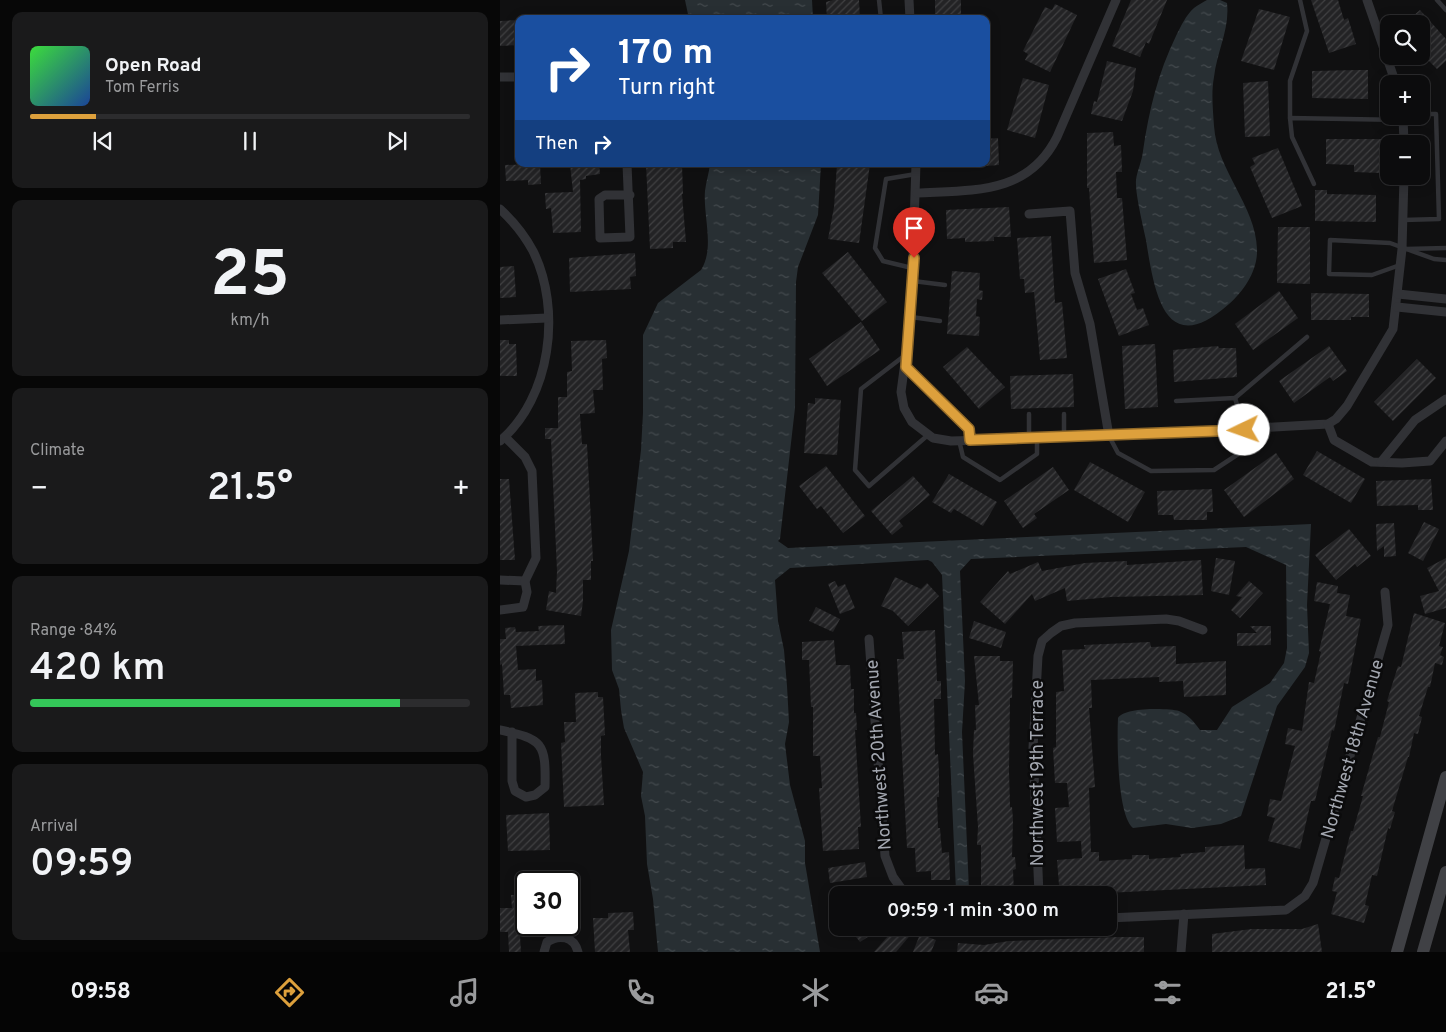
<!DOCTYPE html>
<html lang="en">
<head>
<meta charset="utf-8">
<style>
	:root { --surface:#0c0c0d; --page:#1a1a1b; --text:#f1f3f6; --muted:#9a9b9d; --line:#2c2c2e; --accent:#dda03c }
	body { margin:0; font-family:Overpass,sans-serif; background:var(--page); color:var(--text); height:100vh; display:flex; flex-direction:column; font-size:19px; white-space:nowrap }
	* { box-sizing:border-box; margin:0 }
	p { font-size:16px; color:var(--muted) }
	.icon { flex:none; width:28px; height:28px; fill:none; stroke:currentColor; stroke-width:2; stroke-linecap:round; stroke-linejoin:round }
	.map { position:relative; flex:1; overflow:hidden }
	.drawer { display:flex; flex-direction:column; gap:12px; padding:12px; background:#070707; width:500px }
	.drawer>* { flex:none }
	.top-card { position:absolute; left:15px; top:15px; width:475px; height:152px; border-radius:10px; box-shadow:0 2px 12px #0003,0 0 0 1px var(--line); background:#1a4fa0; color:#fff; overflow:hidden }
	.buttons { position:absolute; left:880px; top:15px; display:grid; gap:10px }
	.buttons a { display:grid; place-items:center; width:50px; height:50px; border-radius:10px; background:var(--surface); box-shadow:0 2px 12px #0003,0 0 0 1px var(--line); font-size:25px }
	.speed { position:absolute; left:15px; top:871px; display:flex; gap:10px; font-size:25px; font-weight:700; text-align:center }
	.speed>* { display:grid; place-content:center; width:65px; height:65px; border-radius:50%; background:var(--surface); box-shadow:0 2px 12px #0003,0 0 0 1px var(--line); line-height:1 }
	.speed .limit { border:2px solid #111; border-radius:8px; background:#fff; color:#111 }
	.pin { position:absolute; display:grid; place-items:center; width:42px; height:42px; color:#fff; margin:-51px -21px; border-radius:50% 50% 50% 0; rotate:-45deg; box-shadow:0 0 5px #0007 }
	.pin .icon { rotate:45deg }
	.me { position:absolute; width:55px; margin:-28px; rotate:267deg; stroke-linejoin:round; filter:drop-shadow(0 0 4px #0008) }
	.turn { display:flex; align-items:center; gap:18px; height:105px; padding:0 20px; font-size:22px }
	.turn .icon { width:65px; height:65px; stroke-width:2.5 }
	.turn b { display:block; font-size:35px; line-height:42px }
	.then { display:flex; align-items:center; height:48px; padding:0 20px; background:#0003; gap:10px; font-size:19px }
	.big { font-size:38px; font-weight:600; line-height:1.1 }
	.drawer .tile { flex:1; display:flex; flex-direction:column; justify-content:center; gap:8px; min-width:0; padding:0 18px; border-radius:10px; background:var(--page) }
	.drawer .dial { align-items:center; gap:0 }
	.dial b { font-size:65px; line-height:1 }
	.song { display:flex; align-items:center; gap:15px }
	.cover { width:60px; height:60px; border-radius:8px; background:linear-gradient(135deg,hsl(120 70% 55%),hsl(220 70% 35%)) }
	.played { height:5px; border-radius:2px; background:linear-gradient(90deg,var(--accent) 15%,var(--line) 15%) }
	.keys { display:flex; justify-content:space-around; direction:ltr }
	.heat { display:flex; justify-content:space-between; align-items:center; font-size:28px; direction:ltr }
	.charge { height:8px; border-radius:4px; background:linear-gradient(90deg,#34c759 84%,var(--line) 0) }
	.trip { position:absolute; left:329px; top:886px; width:288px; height:50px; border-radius:10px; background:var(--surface); box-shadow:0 2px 12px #0003,0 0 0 1px var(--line); font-weight:600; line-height:50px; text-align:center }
	.tab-bar { display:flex; height:80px; justify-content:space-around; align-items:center; background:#050505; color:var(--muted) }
	.tab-bar .icon { width:35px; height:35px }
	.tab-bar .active { color:var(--accent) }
	.tab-bar b { font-size:22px; color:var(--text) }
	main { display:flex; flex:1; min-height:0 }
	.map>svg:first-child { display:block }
	.water { fill:url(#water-ripples) }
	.building { fill:url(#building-hatch) }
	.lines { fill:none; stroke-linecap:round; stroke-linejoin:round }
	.lane { stroke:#313236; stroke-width:4.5 }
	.street { stroke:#313236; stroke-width:9 }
	.secondary { stroke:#404145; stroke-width:12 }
	.route-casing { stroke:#906827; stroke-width:12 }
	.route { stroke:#dda03c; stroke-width:9 }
	.labels { text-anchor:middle; stroke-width:5; stroke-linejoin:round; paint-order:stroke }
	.street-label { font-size:18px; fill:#a3a7b0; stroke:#0b0b0c }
</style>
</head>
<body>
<main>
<section class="drawer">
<div class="tile">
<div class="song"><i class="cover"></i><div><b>Open Road</b><p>Tom Ferris</p></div></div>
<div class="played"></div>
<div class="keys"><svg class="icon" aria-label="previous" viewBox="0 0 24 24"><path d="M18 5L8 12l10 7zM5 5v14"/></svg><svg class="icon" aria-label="pause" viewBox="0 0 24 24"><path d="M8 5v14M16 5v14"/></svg><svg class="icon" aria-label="next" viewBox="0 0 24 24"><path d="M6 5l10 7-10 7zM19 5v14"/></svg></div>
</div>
<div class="tile dial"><b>25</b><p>km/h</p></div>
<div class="tile"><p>Climate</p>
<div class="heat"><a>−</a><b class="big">21.5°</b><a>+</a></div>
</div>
<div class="tile"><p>Range · 84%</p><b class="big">420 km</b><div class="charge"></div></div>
<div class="tile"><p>Arrival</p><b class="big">09:59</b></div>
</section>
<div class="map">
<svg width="946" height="952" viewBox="0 0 946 952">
	<defs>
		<pattern id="water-ripples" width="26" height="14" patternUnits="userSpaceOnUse" patternTransform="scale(1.25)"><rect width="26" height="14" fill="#282f33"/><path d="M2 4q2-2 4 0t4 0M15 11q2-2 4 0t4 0" fill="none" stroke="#444a4e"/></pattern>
		<pattern id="building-hatch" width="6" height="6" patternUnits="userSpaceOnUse" patternTransform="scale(1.25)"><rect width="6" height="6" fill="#232325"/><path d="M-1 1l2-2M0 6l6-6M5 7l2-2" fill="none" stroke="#404042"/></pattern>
	</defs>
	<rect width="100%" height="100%" fill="#101011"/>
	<g class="water">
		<path d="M185,0h127l1,19h-124z"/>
		<path d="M707,0h13l7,3c3,26 -10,48 -13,74 -3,16 -1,33 0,49 3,45 42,80 43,123 1,21 -13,42 -28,55 -65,58 -75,-14 -83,-64 -3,-15 -11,-46 -10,-60 1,-9 6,-19 7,-29 6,-41 15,-78 33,-115 5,-10 10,-21 18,-28 4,-3 9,-6 13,-8z"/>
		<path d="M210,164h111l-3,51 -20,52 -2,15 -1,126 -15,131 -2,2 10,7 523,-24 -4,81 2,48 -4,14 -28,39 -36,110 -20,8 -29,4 -26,-4 -33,4c-16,-13 -16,-88 -15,-110 6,-11 50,-10 61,-7 10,4 15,11 21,19h17l15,-23 38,-24 14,-20 3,-15 -1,-83 -40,-18 -275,12 -11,12 5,110 -3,51 7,158 -13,1 -14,-316 -10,-13 -4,-2 -138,8 -15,12 3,41 6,29 3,36 2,36 -4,22 5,41 15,56v22l15,89h-162l-5,-53 -6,-35 -2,-48 -4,-20 2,-24 -19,-44 -3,-18 -2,-21 -7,-19 -1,-40 18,-79 12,-101 2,-37v-78l15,-32 43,-33c14,-22 2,-54 4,-79 1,-9 4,-18 5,-27z"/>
	</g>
	<g class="building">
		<path d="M333,0h26l1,19h-33l-1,-17z"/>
		<rect x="435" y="0" width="26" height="19"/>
		<path d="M631,0h36l-18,44 -3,-2 -6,15 -28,-11z"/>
		<path d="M811,0h27l6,20 4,-2 8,26 -27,9z"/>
		<path d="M555,4l22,11 -27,57 -25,-12 3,-6 -5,-3 22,-44 7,3z"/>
		<path d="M759,9l31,8 -16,53 -33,-9z"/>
		<path d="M920,10l26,29v22l-9,8 -10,-10 -6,5v-40h-17z"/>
		<path d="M19,20v25l-19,1v-25z"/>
		<path d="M607,61l29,7 -3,23 -11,30 -31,-7 3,-13 3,1z"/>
		<path d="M857,70h11v29l-56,-1v-27z"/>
		<path d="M523,78l26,7 -14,53 -28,-8z"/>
		<path d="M768,81l2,55 -25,1 -2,-54z"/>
		<path d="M613,132l1,14 7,-1 1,27h-6l1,26h5l5,62 -33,3 -5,-75h-2v-55z"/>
		<path d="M498,138l1,27 -13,1v-27z"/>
		<path d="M826,139h55l-1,34 -26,-1v-7l-28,-1z"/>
		<path d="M778,148l24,58 -30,12 -22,-51 5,-3 -3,-6z"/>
		<path d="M35,164h5l1,20 -13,1v-5l-22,1 -1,-16z"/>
		<path d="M70,164h29l1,10 -14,2v3l-6,1 1,52 -28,1 -2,-25 -5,1 -1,-16 28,-1z"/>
		<path d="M146,164h36l1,30h-1l4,48h-13v6l-23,1z"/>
		<path d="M337,164h33l-11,79 -31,-4 6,-32z"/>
		<path d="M815,190h12v4l49,1v27l-61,-1z"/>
		<path d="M509,207l2,30h-17v4l-29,1v-4l-18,1 -1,-29z"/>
		<path d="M778,227h32v57l-33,-1z"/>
		<path d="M551,236l4,67 7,-1 5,56 -27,2 -6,-68 -9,1 -1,-14h-4l-3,-41z"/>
		<path d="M348,252l39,50 -25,19 -40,-48z"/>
		<path d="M135,253l1,23 -6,1 1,12 -61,3 -1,-34z"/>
		<path d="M14,266l2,31 -16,1v-31z"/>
		<path d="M626,269l9,24 -4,1 6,16 6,-2 6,17 -30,11 -21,-57z"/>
		<path d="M452,271l28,2 -1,17 4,1 -1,9 -5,-1 -1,17 4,1 -1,19 -32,-2z"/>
		<path d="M779,291l19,27 -45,32 -18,-26z"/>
		<path d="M811,293l58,1v23h-18v3h-40z"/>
		<path d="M361,322l19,28 -53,36 -18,-27z"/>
		<path d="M0,340h9v4h7l1,32h-17z"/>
		<path d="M106,340l1,18 -5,1 1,31h-10l2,23 -15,1 2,30h5l6,117h-2v19h-8v21l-2,15 -35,-6 3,-19 7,2 1,-22 -6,-132h-6v-11h13v-31h9v-25l5,-1 -1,-30z"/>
		<path d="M655,344l3,63 -33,2 -3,-63z"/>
		<path d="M718,346l1,2h17l1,29 -63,5 -1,-32z"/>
		<path d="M829,346l18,25 -14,10 -3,-4 -36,26 -15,-22z"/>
		<path d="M467,347l38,40 -26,22 -36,-42z"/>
		<path d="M917,359l19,19 -43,43 -19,-19z"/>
		<path d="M573,374l1,33 -63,2 -1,-33z"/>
		<path d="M315,398l26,2 -4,55 -33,-2 4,-50 7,1z"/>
		<path d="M817,451l48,28 -14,24 -48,-28z"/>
		<path d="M776,453l18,26 -50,38 -20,-27z"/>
		<path d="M590,462l55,30 -17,30 -54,-32z"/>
		<path d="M326,466l39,50 -22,17 -22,-27 -4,3 -18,-23z"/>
		<path d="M553,467l16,23 -35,24 3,4 -14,10 -19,-27z"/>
		<path d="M449,474l48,28 -14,24 -29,-17 -3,4 -19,-11z"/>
		<path d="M413,476l17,19 -31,26 4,5 -11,9 -21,-24z"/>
		<path d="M0,479h9l6,81h-15z"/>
		<path d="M931,479l2,31h-15v-5l-41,1 -1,-25z"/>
		<path d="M712,489l1,23h-6v8h-33l-1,-5h-15l-1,-24z"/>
		<path d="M924,522l15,7 -16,32 -15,-8z"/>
		<path d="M894,523l2,33 -12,1v-11l-7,5 -1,-27z"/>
		<path d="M849,529l22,27 -14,11 -2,-3 -19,16 -21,-25z"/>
		<path d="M716,558l19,3 -6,34 -18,-4z"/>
		<path d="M946,558v50l-21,6 -5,-18 19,-5 -12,-23z"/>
		<path d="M701,560l2,35 -92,2 -44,4 -2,-13 -30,13 -3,-7 -27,30 -25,-22 28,-31 2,3 28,-12 4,9 43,-8 42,-2v4z"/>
		<path d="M395,577l26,12 6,-6 12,13 -31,30 -15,-15 -12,-5z"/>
		<path d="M335,581l3,6 7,-3 10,24 -15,6 -12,-30z"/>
		<path d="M749,581l14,12 -23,25 -9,-8 11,-13 -6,-1z"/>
		<path d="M817,582l21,4 -1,7 13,2 -4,21 15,3 -13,65 -4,-1 -10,48 -2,-1 -17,71h-4l-11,48 -32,-8 7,-23 -8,-2 3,-17 11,2 14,-55 -10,-2 3,-16 14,3 7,-49 5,1 7,-31 -2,-1 11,-47 -16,-3z"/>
		<path d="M316,607l24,12 -7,13 -24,-11z"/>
		<path d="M914,613l31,10 -6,23 4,1 -3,8 4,2 -2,8 -7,-2 -5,24h-2l-9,29 3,1 -4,17 -4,-1 -5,24h-1l-16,54 3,1 -5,17 -2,-1 -11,48 -5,-1 -7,30 4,1 -5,17 -33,-9 6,-22 -5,-1 3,-14 4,1 12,-47h2l10,-35h-2l17,-59h2l9,-35 -2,-1 11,-35 3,1z"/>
		<path d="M474,621l32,11 -5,16 -32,-10z"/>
		<path d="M64,625l1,19 -49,2 2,24 18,-1v12l6,-1 1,25 -32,3 -1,-13h-6l-2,-31 -2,1v-26h6l-1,-11 10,-1 1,5 23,-1 -1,-5z"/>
		<path d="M750,626h21v19l-34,1v-13h20z"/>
		<path d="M435,630l2,51h4v18h-7l1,56 3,-1 1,18v25h-2l1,31h2l2,25 7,-1 1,28h-19v-9l-15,1 -1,-24h-8l-10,-189h7l-2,-27z"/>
		<path d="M334,640l2,25h14l1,24h3v24h2l1,17h-2l6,97h-3l1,22 -36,2 -4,-63h3l-2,-32h-7v-49h-2l-2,-47h-7v-18z"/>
		<path d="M650,642l1,5 25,-1v18l50,-3v34l-42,2 -1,-16 -24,1v-5l-68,3 1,28h-3l6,79 -6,1 2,64h8v9l33,-2v-4h17v4l32,-2 -1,-3 25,-2v-5l39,-2 1,24 20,-1 1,17 -200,10 -1,-10h-6l-2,-25 25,-2 -1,-17 -24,1 -2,-34 14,-1 -2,-24h-12l-2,-35 3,-1v-55l8,-1 -2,-41 23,-1 -1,-4z"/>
		<path d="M474,656h26v5h13l-1,37h-2l-1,73 1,36h2l1,13 -1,37h3l1,12 -3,1 1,23 -33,2v-50h-4l1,-18 -5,-73 1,-24h2l-1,-25h4z"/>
		<path d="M98,692v5h5l2,38 -4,1v20l3,49 -40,2 -3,-64 4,-1 -1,-20h12l-1,-29z"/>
		<path d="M49,813l1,37 -42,1 -2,-36z"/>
		<path d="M365,862l2,15 -37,6 -2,-15z"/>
		<path d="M26,883v37h-7l2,32h-12l-1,-20h-8v-24h12l-1,-13h4v-11z"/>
		<path d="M371,885l4,10h-29v-1z"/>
		<path d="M133,912l1,18h-6l2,22h-35l-2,-34h15v-5z"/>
		<path d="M818,924l4,28h-110v-18l40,-5h50z"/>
		<path d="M349,928h33l-22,14z"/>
		<path d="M395,928h13l5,4 -17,20h-22z"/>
		<path d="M420,934l16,6 -5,12h-18z"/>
		<path d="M619,937h25v15h-187l1,-9 26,2 25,-4z"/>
	</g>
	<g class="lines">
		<g class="lane">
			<path d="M379,0l2,19"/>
			<path d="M937,0l9,10"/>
			<path d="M790,118v-37l17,-50 -7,-31"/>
			<path d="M814,184l-22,-47 -2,-19 113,2"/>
			<path d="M903,220l36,-1 -3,-105h-15"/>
			<path d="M906,249l40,-1"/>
			<path d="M900,265l-28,10 -43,-1 1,-34 60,3 44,16 12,1"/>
			<path d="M412,268l-29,-7 -8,-13 11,-69 30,-5"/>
			<path d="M413,281l32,4"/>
			<path d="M411,317l29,4"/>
			<path d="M404,356l-43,33 -6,81 14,16 59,-51"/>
			<path d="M406,367l63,62 1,11"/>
			<path d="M735,398l72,-61"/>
			<path d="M676,401l59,-3 9,30"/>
			<path d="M529,414v25"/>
			<path d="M564,414v24"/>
			<path d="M609,436l9,17 33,18 63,-1 35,-23 15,-19"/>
			<path d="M459,440l4,17 37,23 37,-26v-16"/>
		</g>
		<g class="street">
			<path d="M409,0l1,19"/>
			<path d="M867,0l29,84"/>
			<path d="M0,77h19"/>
			<path d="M903,116l1,28"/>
			<path d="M127,164l3,73 -30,1 -1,-39 6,-4h25"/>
			<path d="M416,164l-5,153 -10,75 3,16 8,14 21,16 18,3 158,-5 219,-12 8,-5 11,-13 46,-77 9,-80 2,-73"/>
			<path d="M417,193c56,-3 111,2 140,-56l59,-137"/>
			<path d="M0,209c13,12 24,25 33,42 29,58 18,147 -33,190"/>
			<path d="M529,214l41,-3 5,62 15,51 19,112"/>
			<path d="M898,294l48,5"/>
			<path d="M897,307l49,5"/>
			<path d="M0,320l47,-2"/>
			<path d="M828,424l6,16 38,22 30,1 28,-2 16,-20"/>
			<path d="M881,462l34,-42 31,-21"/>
			<path d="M0,580l25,1"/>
			<path d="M0,610l23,-3 4,-15 -2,-11 11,-23 -4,-87 -7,-14 -20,-20"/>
			<path d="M369,639l16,217 8,21 13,18"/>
			<path d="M0,730c43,9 46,13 45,57l-10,8 -9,2 -11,-6 -3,-10v-49"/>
			<path d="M539,895l-6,-147 5,-92 4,-15 9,-8 10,-7 14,-3 91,-4 13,2 24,9"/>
			<path d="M608,918l178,-8 19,-14 8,-13 75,-258 -3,-33"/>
			<path d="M44,952l3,-10c12,-8 27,-6 31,10"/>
			<path d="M681,952l3,-38"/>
		</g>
		<g class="secondary">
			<path d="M897,952l49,-175"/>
			<path d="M923,952l23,-80"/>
		</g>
	</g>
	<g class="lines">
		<defs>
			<path id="route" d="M414,258l-8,109 63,62 1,11 274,-10"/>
		</defs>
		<use href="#route" class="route-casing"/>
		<use href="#route" class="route"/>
	</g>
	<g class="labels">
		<g class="street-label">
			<text transform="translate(852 749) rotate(-74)" y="6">Northwest 18th Avenue</text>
			<text transform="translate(378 755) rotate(-94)" y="6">Northwest 20th Avenue</text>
			<text transform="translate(537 773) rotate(-90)" y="6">Northwest 19th Terrace</text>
		</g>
	</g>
</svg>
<div class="buttons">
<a><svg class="icon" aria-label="search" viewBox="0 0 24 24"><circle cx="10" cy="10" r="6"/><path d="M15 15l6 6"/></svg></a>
<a>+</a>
<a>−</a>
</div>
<div class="speed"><div class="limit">30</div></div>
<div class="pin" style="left:414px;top:258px;background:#d93025"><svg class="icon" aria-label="arrive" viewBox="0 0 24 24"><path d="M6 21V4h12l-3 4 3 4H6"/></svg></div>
<svg class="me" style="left:744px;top:430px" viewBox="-20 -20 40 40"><circle r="19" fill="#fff"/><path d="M0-13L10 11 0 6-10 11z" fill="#dda03c"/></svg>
<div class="trip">09:59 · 1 min · 300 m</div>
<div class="top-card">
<div class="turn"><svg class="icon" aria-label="right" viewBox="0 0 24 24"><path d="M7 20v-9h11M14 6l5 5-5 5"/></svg><div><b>170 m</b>Turn right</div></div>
<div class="then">Then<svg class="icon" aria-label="right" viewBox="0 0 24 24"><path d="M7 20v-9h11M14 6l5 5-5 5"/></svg></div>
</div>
</div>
</main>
<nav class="tab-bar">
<b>09:58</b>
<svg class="icon active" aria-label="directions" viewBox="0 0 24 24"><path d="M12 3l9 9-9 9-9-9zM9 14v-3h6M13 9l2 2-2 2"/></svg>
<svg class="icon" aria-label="music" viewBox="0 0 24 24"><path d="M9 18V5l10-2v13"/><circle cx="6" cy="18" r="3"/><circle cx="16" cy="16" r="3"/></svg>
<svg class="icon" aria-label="phone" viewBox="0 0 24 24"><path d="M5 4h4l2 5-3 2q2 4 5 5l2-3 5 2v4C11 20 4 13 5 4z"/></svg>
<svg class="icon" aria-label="climate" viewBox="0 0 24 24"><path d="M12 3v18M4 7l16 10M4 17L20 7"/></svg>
<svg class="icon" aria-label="car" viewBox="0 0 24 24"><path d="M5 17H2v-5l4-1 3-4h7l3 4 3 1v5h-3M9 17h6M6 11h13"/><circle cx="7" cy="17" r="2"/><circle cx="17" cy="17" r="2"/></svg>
<svg class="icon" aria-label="filters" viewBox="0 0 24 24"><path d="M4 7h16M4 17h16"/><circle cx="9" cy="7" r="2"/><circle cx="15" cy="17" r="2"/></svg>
<b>21.5°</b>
</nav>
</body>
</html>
